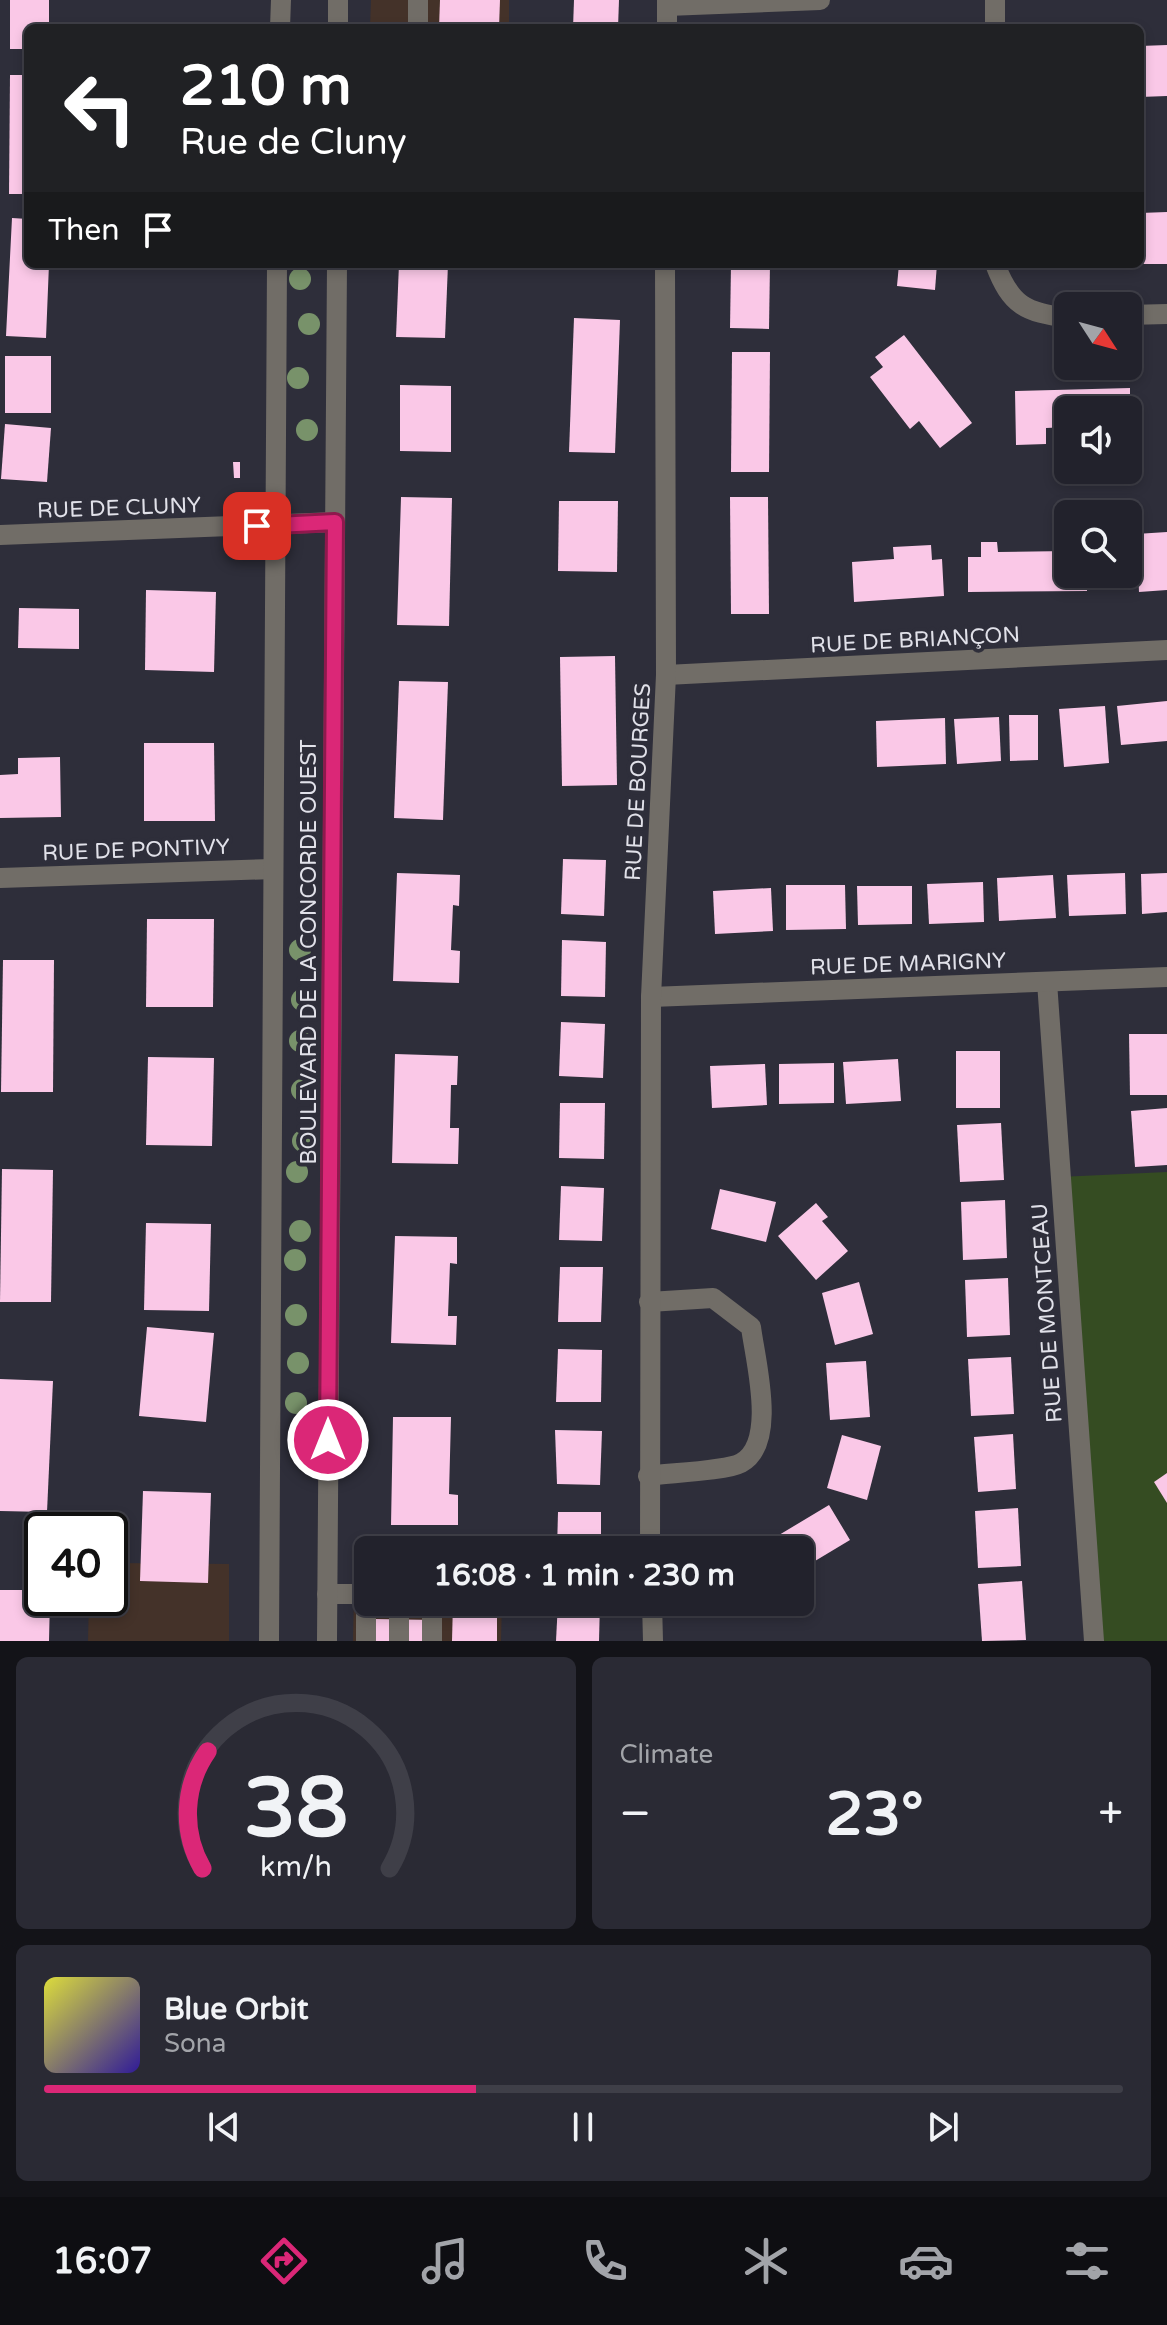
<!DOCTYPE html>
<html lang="en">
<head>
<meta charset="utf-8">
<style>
	:root { --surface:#22222c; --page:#2a2a34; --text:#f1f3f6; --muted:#a2a4a9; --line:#3f3f48; --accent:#db2777 }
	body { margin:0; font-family:"Varela Round",sans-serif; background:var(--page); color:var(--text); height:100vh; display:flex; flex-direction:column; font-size:30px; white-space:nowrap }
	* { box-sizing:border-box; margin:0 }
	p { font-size:26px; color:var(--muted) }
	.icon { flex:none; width:44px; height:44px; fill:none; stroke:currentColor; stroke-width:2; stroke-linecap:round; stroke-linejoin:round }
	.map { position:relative; height:1641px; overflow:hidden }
	.details { display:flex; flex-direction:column; gap:16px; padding:16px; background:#131318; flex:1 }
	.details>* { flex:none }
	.banner { position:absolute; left:24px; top:24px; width:1120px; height:244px; border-radius:12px; box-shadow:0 4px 12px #0003,0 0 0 2px var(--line); background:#202124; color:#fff; overflow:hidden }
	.needle { width:52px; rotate:126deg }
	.controls { position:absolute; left:1054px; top:292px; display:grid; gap:16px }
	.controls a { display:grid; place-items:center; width:88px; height:88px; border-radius:12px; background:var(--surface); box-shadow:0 4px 12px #0003,0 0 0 2px var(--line); font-size:40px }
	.speed { position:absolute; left:24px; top:1512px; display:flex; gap:16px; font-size:40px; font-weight:700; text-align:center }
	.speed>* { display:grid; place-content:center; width:104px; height:104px; border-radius:50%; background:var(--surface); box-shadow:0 4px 12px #0003,0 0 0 2px var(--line); line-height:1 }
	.speed .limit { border:4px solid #111; border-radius:12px; background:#fff; color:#111 }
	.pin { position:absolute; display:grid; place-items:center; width:68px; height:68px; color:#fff; margin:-34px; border-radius:16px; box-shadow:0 4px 12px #0006 }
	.me { position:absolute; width:88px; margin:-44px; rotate:0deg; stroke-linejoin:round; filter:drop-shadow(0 0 6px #0008) }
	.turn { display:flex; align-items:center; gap:28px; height:168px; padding:0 24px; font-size:36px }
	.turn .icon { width:104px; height:104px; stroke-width:2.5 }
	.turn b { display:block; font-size:56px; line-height:68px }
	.then { display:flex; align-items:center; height:76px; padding:0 24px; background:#0003; gap:16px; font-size:30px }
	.big { font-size:60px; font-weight:700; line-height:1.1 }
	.details .tile { flex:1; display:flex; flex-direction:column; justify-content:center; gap:12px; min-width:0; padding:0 28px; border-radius:12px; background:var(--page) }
	.details .dial { align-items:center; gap:0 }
	.dial svg { height:208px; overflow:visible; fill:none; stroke:var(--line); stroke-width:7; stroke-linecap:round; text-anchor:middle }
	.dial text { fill:var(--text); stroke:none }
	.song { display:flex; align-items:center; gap:24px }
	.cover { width:96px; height:96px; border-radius:12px; background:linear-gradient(135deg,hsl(60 70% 55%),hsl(250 70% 35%)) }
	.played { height:8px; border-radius:4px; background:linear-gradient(90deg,var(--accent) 40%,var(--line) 40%) }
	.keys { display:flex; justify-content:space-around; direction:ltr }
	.heat { display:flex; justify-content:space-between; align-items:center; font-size:44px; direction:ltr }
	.details .tiles { flex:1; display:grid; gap:16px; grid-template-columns:1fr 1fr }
	.tile:last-child { grid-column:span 2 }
	.trip { position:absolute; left:354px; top:1536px; width:460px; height:80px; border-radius:12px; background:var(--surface); box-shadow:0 4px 12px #0003,0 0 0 2px var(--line); font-weight:700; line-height:80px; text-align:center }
	.menu { display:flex; height:128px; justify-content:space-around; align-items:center; background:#0e0e12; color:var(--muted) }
	.menu .icon { width:56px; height:56px }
	.menu .active { color:var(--accent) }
	.menu b { font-size:36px; color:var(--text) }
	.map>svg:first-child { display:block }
	.commercial { fill:#443229 }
	.green { fill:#354c22 }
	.building { fill:#fac8e7 }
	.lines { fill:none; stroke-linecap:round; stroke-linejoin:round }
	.minor { stroke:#716d67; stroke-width:20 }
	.tree { fill:#78926a }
	.route-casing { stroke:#8e194d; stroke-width:20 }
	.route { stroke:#db2777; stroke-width:14 }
	.labels { text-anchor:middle; stroke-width:8; stroke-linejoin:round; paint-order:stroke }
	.street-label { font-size:22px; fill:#e1e1e9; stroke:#2e2e3a }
</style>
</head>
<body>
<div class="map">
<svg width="1167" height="1641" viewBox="0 0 1167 1641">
	<rect width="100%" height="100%" fill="#2e2e3a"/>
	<g class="commercial">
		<path d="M371,0h138v28h-139z"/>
		<path d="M503,1542v8h-135v52h134l-1,39h-148l2,-98z"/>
		<path d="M110,1563l119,1v77h-141l1,-43h21z"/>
	</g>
	<path class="green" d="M1167,1172v469h-73l-35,-464z"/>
	<g class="building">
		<path d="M10,0h39v28h-21v21h-18z"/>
		<path d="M440,0h60l-1,28h-60z"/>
		<path d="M574,0h45l-1,28h-45z"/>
		<path d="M1167,45v51l-27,1v-51z"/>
		<path d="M10,75h18v119h-19z"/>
		<path d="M1167,212v52h-27v-51z"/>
		<path d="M12,218l16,1v45h21l-3,74 -40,-2z"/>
		<path d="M399,264h49l-3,74 -49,-1z"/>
		<path d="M586,264h29v4l-29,-2z"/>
		<path d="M731,264h39l-1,65 -39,-1z"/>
		<path d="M899,264h38l-2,26 -38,-4z"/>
		<path d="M574,318l46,2 -5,133 -46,-1z"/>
		<path d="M904,335l68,88 -32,25 -21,-27 -9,8 -40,-52 13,-10 -8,-10z"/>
		<path d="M732,352h38l-1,120h-38z"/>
		<rect x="5" y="356" width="46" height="57"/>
		<path d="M400,385l51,1v66l-51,-1z"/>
		<path d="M1130,388v22h-62v17l-22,1v16l-30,1 -1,-54z"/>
		<path d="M5,424l46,4 -4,54 -46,-3z"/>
		<path d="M233,462h7v16h-6z"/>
		<path d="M401,497l51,1 -3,128 -52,-1z"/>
		<path d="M730,497h38l1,117h-38z"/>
		<path d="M559,501h59l-1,71 -59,-1z"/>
		<path d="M1167,532v58l-28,2 -3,-58z"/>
		<path d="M981,542h16l1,10 70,-1v23h19v17l-119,1v-35h13z"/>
		<path d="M931,545l1,15 10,-1 2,37 -90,6 -2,-40 42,-3 -1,-12z"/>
		<path d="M146,590l70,2 -2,80 -69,-2z"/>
		<path d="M19,608l60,1v40l-61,-1z"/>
		<path d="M615,656l2,129 -55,1 -2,-129z"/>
		<path d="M399,681l49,1 -5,138 -49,-2z"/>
		<path d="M1167,701v40l-46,4 -4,-39z"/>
		<path d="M1105,706l4,57 -45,4 -5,-58z"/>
		<path d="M1009,715h29v45l-28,1z"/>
		<path d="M999,717l2,44 -44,3 -3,-45z"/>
		<path d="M945,718l1,46 -69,3 -1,-46z"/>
		<path d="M144,743h70l1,78h-71z"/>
		<path d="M60,757l1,60 -61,1v-43l18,-1v-16z"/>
		<path d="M563,859l43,1 -2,56 -43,-2z"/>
		<path d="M397,873l63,2 -1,31 -6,-1 -2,45 9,1 -1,32 -66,-2z"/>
		<path d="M1125,873l1,41 -57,2 -2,-41z"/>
		<path d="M1167,873v39l-25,2 -1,-40z"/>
		<path d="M1053,875l3,43 -57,3 -2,-43z"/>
		<path d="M983,882l1,40 -55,2 -2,-40z"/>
		<path d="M786,885h59l1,44 -60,1z"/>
		<path d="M857,886h55v38l-54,1z"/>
		<path d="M771,888l2,43 -58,3 -2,-43z"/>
		<path d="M147,919h67l-1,88h-67z"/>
		<path d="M562,940l44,2 -1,55 -44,-1z"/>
		<path d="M3,960h51l-1,132h-52z"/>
		<path d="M561,1022l44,2 -2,54 -44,-2z"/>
		<path d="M1129,1034h38v61h-37z"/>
		<rect x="956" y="1051" width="44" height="57"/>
		<path d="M395,1054l63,2 -1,29h-6l-1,43h9l-1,36 -66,-1z"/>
		<path d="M148,1057l66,1 -2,88 -66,-1z"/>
		<path d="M898,1059l3,42 -55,3 -3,-42z"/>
		<path d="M834,1063v40l-55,1v-40z"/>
		<path d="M765,1064l2,41 -55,3 -2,-42z"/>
		<path d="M560,1103h45l-1,56 -45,-1z"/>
		<path d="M1167,1108v57l-32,2 -4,-56z"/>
		<path d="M1001,1123l3,57 -44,2 -3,-57z"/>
		<path d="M2,1169l51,1 -2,132h-51z"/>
		<path d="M561,1186l43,2 -2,53 -43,-1z"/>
		<path d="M720,1189l56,13 -10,40 -55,-13z"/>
		<path d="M1005,1200l2,58 -44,2 -2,-58z"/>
		<path d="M816,1203l12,14 -6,4 26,30 -32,29 -38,-44z"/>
		<path d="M146,1223l65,1 -2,87 -65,-1z"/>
		<path d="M395,1236l62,1v27l-7,-1 -2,53h9l-1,29 -65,-2z"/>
		<path d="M560,1267h43l-2,55h-43z"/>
		<path d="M1008,1278l2,57 -43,2 -2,-57z"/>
		<path d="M859,1282l14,52 -38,11 -13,-52z"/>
		<path d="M147,1327l67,6 -8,89 -67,-6z"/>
		<path d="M558,1349l44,1 -1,52h-45z"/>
		<path d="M1011,1357l3,57 -43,2 -3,-57z"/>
		<path d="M866,1361l4,56 -40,3 -4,-57z"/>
		<path d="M0,1379l53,2 -6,131 -47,-1z"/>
		<path d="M393,1417h58l-2,77 9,1v30h-67z"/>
		<path d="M555,1430l47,1 -2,54 -43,-1z"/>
		<path d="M1013,1434l3,55 -38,3 -4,-55z"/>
		<path d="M842,1435l39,11 -14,54 -40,-12z"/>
		<path d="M1167,1473v30l-13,-21z"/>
		<path d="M143,1491l68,2 -3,90 -68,-2z"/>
		<path d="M829,1505l21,35 -50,30v-20h-11l-10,-15z"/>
		<path d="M1018,1508l3,58 -43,2 -3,-57z"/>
		<path d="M558,1512h43v38h-44z"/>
		<path d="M708,1537l63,2 -1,11h-62z"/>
		<path d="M1022,1581l4,59 -44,1 -4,-57z"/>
		<path d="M0,1590h42v8h8l-1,43h-49z"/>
		<path d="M453,1602h44v39h-45z"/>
		<path d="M558,1602h42l-1,39h-43z"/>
		<path d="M375,1619l60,1v21h-60z"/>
	</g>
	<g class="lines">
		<g class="minor">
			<path d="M667,6l153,-6"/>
			<path d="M280,28l1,-28"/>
			<path d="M338,28v-28"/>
			<path d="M418,28v-28"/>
			<path d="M667,28v-28"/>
			<path d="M995,28v-28"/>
			<path d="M995,264c16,42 30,48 73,54"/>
			<path d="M1128,315l39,-1"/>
			<path d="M0,535l335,-13"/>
			<path d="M666,675l501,-25"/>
			<path d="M0,878l273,-9"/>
			<path d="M1047,982l47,659"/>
			<path d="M651,997l516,-20"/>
			<path d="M648,1476c20,-3 78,-5 93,-13 37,-20 14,-103 10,-136l-38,-29 -64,4"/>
			<path d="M650,1550l1,-553 15,-322 -1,-411"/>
			<path d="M327,1594h41"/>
			<path d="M652,1602l1,39"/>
			<path d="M269,1641l8,-1377"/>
			<path d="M327,1641l10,-1377"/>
			<path d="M366,1641v-47"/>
			<path d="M399,1641v-39"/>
			<path d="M432,1641v-39"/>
		</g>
	</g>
	<g class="tree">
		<circle cx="300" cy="279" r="11"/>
		<circle cx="309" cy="324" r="11"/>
		<circle cx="298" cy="378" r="11"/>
		<circle cx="307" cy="430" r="11"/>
		<circle cx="300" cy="950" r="11"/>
		<circle cx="302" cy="1000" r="11"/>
		<circle cx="300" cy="1041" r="11"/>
		<circle cx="302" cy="1090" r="11"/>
		<circle cx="303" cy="1141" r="11"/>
		<circle cx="297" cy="1172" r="11"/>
		<circle cx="300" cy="1231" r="11"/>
		<circle cx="295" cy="1260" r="11"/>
		<circle cx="296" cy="1315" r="11"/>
		<circle cx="298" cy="1363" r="11"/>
		<circle cx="296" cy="1403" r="11"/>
		<circle cx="301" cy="1449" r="11"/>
	</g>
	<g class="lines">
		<defs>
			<path id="route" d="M257,526l78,-4 -7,918"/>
		</defs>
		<use href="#route" class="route-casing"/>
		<use href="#route" class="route"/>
	</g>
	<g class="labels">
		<g class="street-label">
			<text transform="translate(119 507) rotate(-2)" y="8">RUE DE CLUNY</text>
			<text transform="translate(915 639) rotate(-3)" y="8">RUE DE BRIANÇON</text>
			<text transform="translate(637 782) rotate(-87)" y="8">RUE DE BOURGES</text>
			<text transform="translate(136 849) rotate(-2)" y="8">RUE DE PONTIVY</text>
			<text transform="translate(308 952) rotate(-90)" y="8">BOULEVARD DE LA CONCORDE OUEST</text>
			<text transform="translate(908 963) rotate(-2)" y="8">RUE DE MARIGNY</text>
			<text transform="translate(1046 1313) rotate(-94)" y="8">RUE DE MONTCEAU</text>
		</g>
	</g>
</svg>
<div class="controls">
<a><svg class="needle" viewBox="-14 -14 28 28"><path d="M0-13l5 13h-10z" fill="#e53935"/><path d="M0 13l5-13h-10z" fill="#a2a4a9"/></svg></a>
<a><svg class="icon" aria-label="sound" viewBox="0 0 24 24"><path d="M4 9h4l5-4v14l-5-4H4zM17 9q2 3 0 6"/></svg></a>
<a><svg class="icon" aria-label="search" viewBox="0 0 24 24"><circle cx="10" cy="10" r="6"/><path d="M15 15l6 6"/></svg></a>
</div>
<div class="speed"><div class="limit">40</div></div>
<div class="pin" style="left:257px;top:526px;background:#d93025"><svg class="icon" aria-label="arrive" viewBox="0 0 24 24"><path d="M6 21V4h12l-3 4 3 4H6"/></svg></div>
<svg class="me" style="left:328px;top:1440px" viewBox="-20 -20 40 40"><circle r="17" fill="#db2777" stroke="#fff" stroke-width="3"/><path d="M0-11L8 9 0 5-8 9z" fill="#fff"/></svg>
<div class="trip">16:08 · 1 min · 230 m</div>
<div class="banner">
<div class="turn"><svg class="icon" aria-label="left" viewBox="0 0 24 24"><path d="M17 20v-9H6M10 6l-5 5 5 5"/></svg><div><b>210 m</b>Rue de Cluny</div></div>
<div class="then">Then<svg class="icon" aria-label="arrive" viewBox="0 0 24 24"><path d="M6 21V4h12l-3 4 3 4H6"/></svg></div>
</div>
</div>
<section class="details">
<div class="tiles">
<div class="tile dial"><svg viewBox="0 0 100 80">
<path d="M14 69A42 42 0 1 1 86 69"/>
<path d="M14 69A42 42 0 0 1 16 24" stroke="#db2777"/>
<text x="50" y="56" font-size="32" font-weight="700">38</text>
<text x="50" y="72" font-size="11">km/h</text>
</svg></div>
<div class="tile"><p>Climate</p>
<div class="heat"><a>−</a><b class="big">23°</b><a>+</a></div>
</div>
<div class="tile">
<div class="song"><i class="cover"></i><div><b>Blue Orbit</b><p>Sona</p></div></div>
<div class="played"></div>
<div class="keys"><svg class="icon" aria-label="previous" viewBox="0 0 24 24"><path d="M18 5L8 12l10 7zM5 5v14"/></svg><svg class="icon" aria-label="pause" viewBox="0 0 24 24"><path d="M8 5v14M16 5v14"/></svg><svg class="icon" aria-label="next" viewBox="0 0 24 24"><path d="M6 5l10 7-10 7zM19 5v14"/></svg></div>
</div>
</div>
</section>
<nav class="menu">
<b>16:07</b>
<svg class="icon active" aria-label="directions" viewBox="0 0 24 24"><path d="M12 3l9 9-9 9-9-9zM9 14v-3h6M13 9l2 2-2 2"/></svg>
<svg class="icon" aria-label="music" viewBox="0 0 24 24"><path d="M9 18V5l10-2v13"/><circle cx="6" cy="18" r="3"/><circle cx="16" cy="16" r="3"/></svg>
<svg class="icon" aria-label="phone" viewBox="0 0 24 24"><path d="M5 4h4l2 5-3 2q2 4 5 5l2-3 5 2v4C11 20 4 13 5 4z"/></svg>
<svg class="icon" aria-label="climate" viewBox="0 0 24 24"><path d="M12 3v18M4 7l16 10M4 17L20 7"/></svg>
<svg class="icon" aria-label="car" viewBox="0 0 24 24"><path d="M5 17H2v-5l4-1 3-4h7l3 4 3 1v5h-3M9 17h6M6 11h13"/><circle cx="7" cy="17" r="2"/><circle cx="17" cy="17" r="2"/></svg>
<svg class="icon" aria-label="filters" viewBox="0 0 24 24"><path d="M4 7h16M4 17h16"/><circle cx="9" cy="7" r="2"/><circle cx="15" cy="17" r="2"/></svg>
</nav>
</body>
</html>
